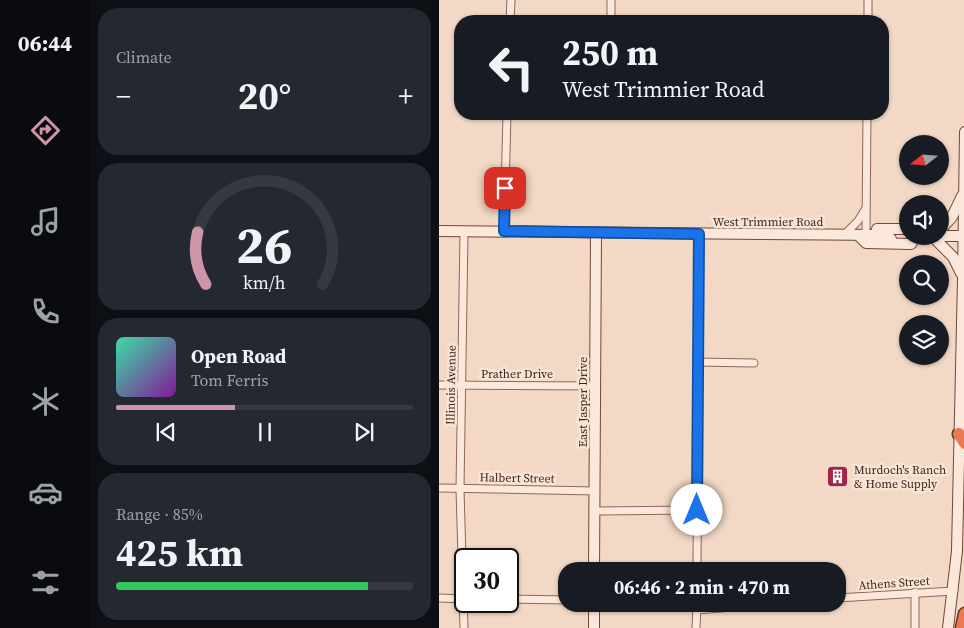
<!DOCTYPE html>
<html lang="en">
<head>
<meta charset="utf-8">
<style>
	:root { --surface:#171b24; --page:#242831; --text:#f1f3f6; --muted:#9ea1a6; --line:#363941; --accent:#ce95a8 }
	body { margin:0; font-family:"Source Serif 4",serif; background:var(--page); color:var(--text); height:100vh; display:flex; flex-direction:column; font-size:19px; white-space:nowrap }
	* { box-sizing:border-box; margin:0 }
	p { font-size:16px; color:var(--muted) }
	.icon { flex:none; width:28px; height:28px; fill:none; stroke:currentColor; stroke-width:2; stroke-linecap:round; stroke-linejoin:round }
	.map { position:relative; flex:1; overflow:hidden }
	.details { display:flex; flex-direction:column; gap:8px; padding:8px; background:#0d0f14; width:349px }
	.details>* { flex:none }
	.top-card { position:absolute; left:15px; top:15px; width:435px; height:105px; border-radius:20px; box-shadow:0 1px 4px #0004; background:#171b24; color:var(--text); overflow:hidden }
	.needle { width:32px; rotate:253deg }
	.fabs { position:absolute; left:460px; top:135px; display:grid; gap:10px }
	.fabs a { display:grid; place-items:center; width:50px; height:50px; border-radius:50%; background:var(--surface); box-shadow:0 1px 4px #0004; font-size:25px }
	.speed { position:absolute; left:15px; top:548px; display:flex; gap:10px; font-size:25px; font-weight:700; text-align:center }
	.speed>* { display:grid; place-content:center; width:65px; height:65px; border-radius:50%; background:var(--surface); box-shadow:0 1px 4px #0004; line-height:1 }
	.speed .limit { border:2px solid #111; border-radius:8px; background:#fff; color:#111 }
	.pin { position:absolute; display:grid; place-items:center; width:42px; height:42px; color:#fff; margin:-21px; border-radius:10px; box-shadow:0 2px 8px #0006 }
	.me { position:absolute; width:55px; margin:-28px; rotate:0deg; stroke-linejoin:round; filter:drop-shadow(0 0 4px #0008) }
	.turn { display:flex; align-items:center; gap:18px; height:105px; padding:0 25px; font-size:22px }
	.turn .icon { width:65px; height:65px; stroke-width:2.5 }
	.turn b { display:block; font-size:35px; line-height:42px }
	.big { font-size:38px; font-weight:700; line-height:1.1 }
	.details .card { flex:1; display:flex; flex-direction:column; justify-content:center; gap:8px; min-width:0; padding:0 18px; border-radius:20px; background:var(--page) }
	.details .dial { align-items:center; gap:0 }
	.dial svg { height:130px; overflow:visible; fill:none; stroke:var(--line); stroke-width:7; stroke-linecap:round; text-anchor:middle }
	.dial text { fill:var(--text); stroke:none }
	.song { display:flex; align-items:center; gap:15px }
	.cover { width:60px; height:60px; border-radius:8px; background:linear-gradient(135deg,hsl(160 70% 55%),hsl(290 70% 35%)) }
	.played { height:5px; border-radius:2px; background:linear-gradient(90deg,var(--accent) 40%,var(--line) 40%) }
	.keys { display:flex; justify-content:space-around; direction:ltr }
	.heat { display:flex; justify-content:space-between; align-items:center; font-size:28px; direction:ltr }
	.charge { height:8px; border-radius:4px; background:linear-gradient(90deg,#34c759 85%,var(--line) 0) }
	.trip { position:absolute; left:119px; top:562px; width:288px; height:50px; border-radius:20px; background:var(--surface); box-shadow:0 1px 4px #0004; font-weight:700; line-height:50px; text-align:center }
	main { display:flex; flex:1; min-height:0 }
	.dock { display:flex; flex-direction:column; width:90px; justify-content:space-around; align-items:center; background:#090b0e; color:var(--muted) }
	.dock .icon { width:35px; height:35px }
	.dock .selected { color:var(--accent) }
	.dock b { font-size:22px; color:var(--text) }
	.map>svg:first-child { display:block }
	.lines { fill:none; stroke-linecap:round; stroke-linejoin:round }
	.street-casing { stroke:#906659; stroke-width:9 }
	.secondary-casing { stroke:#71473c; stroke-width:12 }
	.highway-casing { stroke:#5d362d; stroke-width:15 }
	.street { stroke:#fce8da; stroke-width:7 }
	.secondary { stroke:#fce8da; stroke-width:10 }
	.highway { stroke:#e87950; stroke-width:12 }
	.route-casing { stroke:#114b97; stroke-width:12 }
	.route { stroke:#1a73e8; stroke-width:9 }
	.labels { text-anchor:middle; stroke-width:5; stroke-linejoin:round; paint-order:stroke }
	.street-label { font-size:12px; fill:#3e241e; stroke:#f9e5d6 }
	.poi-label { font-size:12px; fill:#3e241e; stroke:#f9e5d6; text-anchor:start }
</style>
</head>
<body>
<main>
<nav class="dock">
<b>06:44</b>
<svg class="icon selected" aria-label="directions" viewBox="0 0 24 24"><path d="M12 3l9 9-9 9-9-9zM9 14v-3h6M13 9l2 2-2 2"/></svg>
<svg class="icon" aria-label="music" viewBox="0 0 24 24"><path d="M9 18V5l10-2v13"/><circle cx="6" cy="18" r="3"/><circle cx="16" cy="16" r="3"/></svg>
<svg class="icon" aria-label="phone" viewBox="0 0 24 24"><path d="M5 4h4l2 5-3 2q2 4 5 5l2-3 5 2v4C11 20 4 13 5 4z"/></svg>
<svg class="icon" aria-label="climate" viewBox="0 0 24 24"><path d="M12 3v18M4 7l16 10M4 17L20 7"/></svg>
<svg class="icon" aria-label="car" viewBox="0 0 24 24"><path d="M5 17H2v-5l4-1 3-4h7l3 4 3 1v5h-3M9 17h6M6 11h13"/><circle cx="7" cy="17" r="2"/><circle cx="17" cy="17" r="2"/></svg>
<svg class="icon" aria-label="filters" viewBox="0 0 24 24"><path d="M4 7h16M4 17h16"/><circle cx="9" cy="7" r="2"/><circle cx="15" cy="17" r="2"/></svg>
</nav>
<section class="details">
<div class="card"><p>Climate</p>
<div class="heat"><a>−</a><b class="big">20°</b><a>+</a></div>
</div>
<div class="card dial"><svg viewBox="0 0 100 80">
<path d="M14 69A42 42 0 1 1 86 69"/>
<path d="M14 69A42 42 0 0 1 9 37" stroke="#ce95a8"/>
<text x="50" y="56" font-size="32" font-weight="700">26</text>
<text x="50" y="72" font-size="11">km/h</text>
</svg></div>
<div class="card">
<div class="song"><i class="cover"></i><div><b>Open Road</b><p>Tom Ferris</p></div></div>
<div class="played"></div>
<div class="keys"><svg class="icon" aria-label="previous" viewBox="0 0 24 24"><path d="M18 5L8 12l10 7zM5 5v14"/></svg><svg class="icon" aria-label="pause" viewBox="0 0 24 24"><path d="M8 5v14M16 5v14"/></svg><svg class="icon" aria-label="next" viewBox="0 0 24 24"><path d="M6 5l10 7-10 7zM19 5v14"/></svg></div>
</div>
<div class="card"><p>Range · 85%</p><b class="big">425 km</b><div class="charge"></div></div>
</section>
<div class="map">
<svg width="526" height="628" viewBox="0 0 526 628">
	<rect width="100%" height="100%" fill="#f2d8c5"/>
	<g class="lines">
		<defs>
			<g id="street">
				<path d="M71,21l1,-21"/>
				<path d="M172,21v-21"/>
				<path d="M429,21v-21"/>
				<path d="M427,229l1,-115"/>
				<path d="M65,231l3,-117"/>
				<path d="M406,234l13,-13 8,-13"/>
				<path d="M259,362l56,1"/>
				<path d="M0,385l157,1"/>
				<path d="M0,488l156,3"/>
				<path d="M156,511l102,-1"/>
				<path d="M258,571l2,-337"/>
				<path d="M476,592v36"/>
				<path d="M0,598l26,1"/>
				<path d="M398,598l117,-7"/>
				<path d="M69,599l59,1"/>
				<path d="M257,610l73,-6"/>
				<path d="M25,628l-4,-139 4,-257"/>
				<path d="M257,628l1,-24"/>
			</g>
			<g id="secondary">
				<path d="M438,229h31"/>
				<path d="M501,230l12,-13 10,-21"/>
				<path d="M0,231l447,4 5,4v4"/>
				<path d="M419,235l8,8 45,1 5,-8"/>
				<path d="M491,236h35"/>
				<path d="M494,237l20,20 8,16"/>
				<path d="M155,571l2,-338"/>
				<path d="M155,628v-24"/>
				<path d="M509,628l9,-77 6,-273 2,-146"/>
			</g>
			<g id="highway">
				<path d="M520,434l6,9"/>
				<path d="M523,628l3,-14"/>
			</g>
		</defs>
		<use href="#street" class="street-casing"/>
		<use href="#secondary" class="secondary-casing"/>
		<use href="#highway" class="highway-casing"/>
		<use href="#street" class="street"/>
		<use href="#secondary" class="secondary"/>
		<use href="#highway" class="highway"/>
	</g>
	<g class="lines">
		<defs>
			<path id="route" d="M66,188l-1,43 195,3 -2,276"/>
		</defs>
		<use href="#route" class="route-casing"/>
		<use href="#route" class="route"/>
	</g>
	<defs>
		<symbol id="building-square" viewBox="-11 -11 22 22"><rect x="-9" y="-9" width="18" height="18" rx="4" fill="#a42349" stroke="#f9e5d6"/><path d="M-4-6H4V6H1V3H-1V6H-4ZM-2.5-4.3h1.7v1.8h-1.7ZM.8-4.3h1.7v1.8H.8ZM-2.5-1h1.7V.8h-1.7ZM.8-1h1.7V.8H.8Z" fill="#fff"/></symbol>
	</defs>
	<g fill-rule="evenodd">
		<use href="#building-square" x="386" y="464" width="25" height="25"/>
	</g>
	<g class="labels">
		<g class="street-label">
			<text x="329" y="226">West Trimmier Road</text>
			<text x="78" y="378">Prather Drive</text>
			<text transform="translate(12 385) rotate(-89)" y="4">Illinois Avenue</text>
			<text transform="translate(144 402) rotate(-90)" y="4">East Jasper Drive</text>
			<text transform="translate(78 478) rotate(1)" y="4">Halbert Street</text>
			<text transform="translate(455 583) rotate(-4)" y="4">Athens Street</text>
		</g>
		<g class="poi-label">
			<text x="415" y="474">Murdoch's Ranch<tspan x="415" dy="14">&amp; Home Supply</tspan></text>
		</g>
	</g>
</svg>
<div class="fabs">
<a><svg class="needle" viewBox="-14 -14 28 28"><path d="M0-13l5 13h-10z" fill="#e53935"/><path d="M0 13l5-13h-10z" fill="#9ea1a6"/></svg></a>
<a><svg class="icon" aria-label="sound" viewBox="0 0 24 24"><path d="M4 9h4l5-4v14l-5-4H4zM17 9q2 3 0 6"/></svg></a>
<a><svg class="icon" aria-label="search" viewBox="0 0 24 24"><circle cx="10" cy="10" r="6"/><path d="M15 15l6 6"/></svg></a>
<a><svg class="icon" aria-label="layers" viewBox="0 0 24 24"><path d="M12 4l9 5-9 5-9-5zM3 14l9 5 9-5"/></svg></a>
</div>
<div class="speed"><div class="limit">30</div></div>
<div class="pin" style="left:66px;top:188px;background:#d93025"><svg class="icon" aria-label="arrive" viewBox="0 0 24 24"><path d="M6 21V4h12l-3 4 3 4H6"/></svg></div>
<svg class="me" style="left:258px;top:510px" viewBox="-20 -20 40 40"><circle r="19" fill="#fff"/><path d="M0-13L10 11 0 6-10 11z" fill="#1a73e8"/></svg>
<div class="trip">06:46 · 2 min · 470 m</div>
<div class="top-card">
<div class="turn"><svg class="icon" aria-label="left" viewBox="0 0 24 24"><path d="M17 20v-9H6M10 6l-5 5 5 5"/></svg><div><b>250 m</b>West Trimmier Road</div></div>
</div>
</div>
</main>
</body>
</html>
